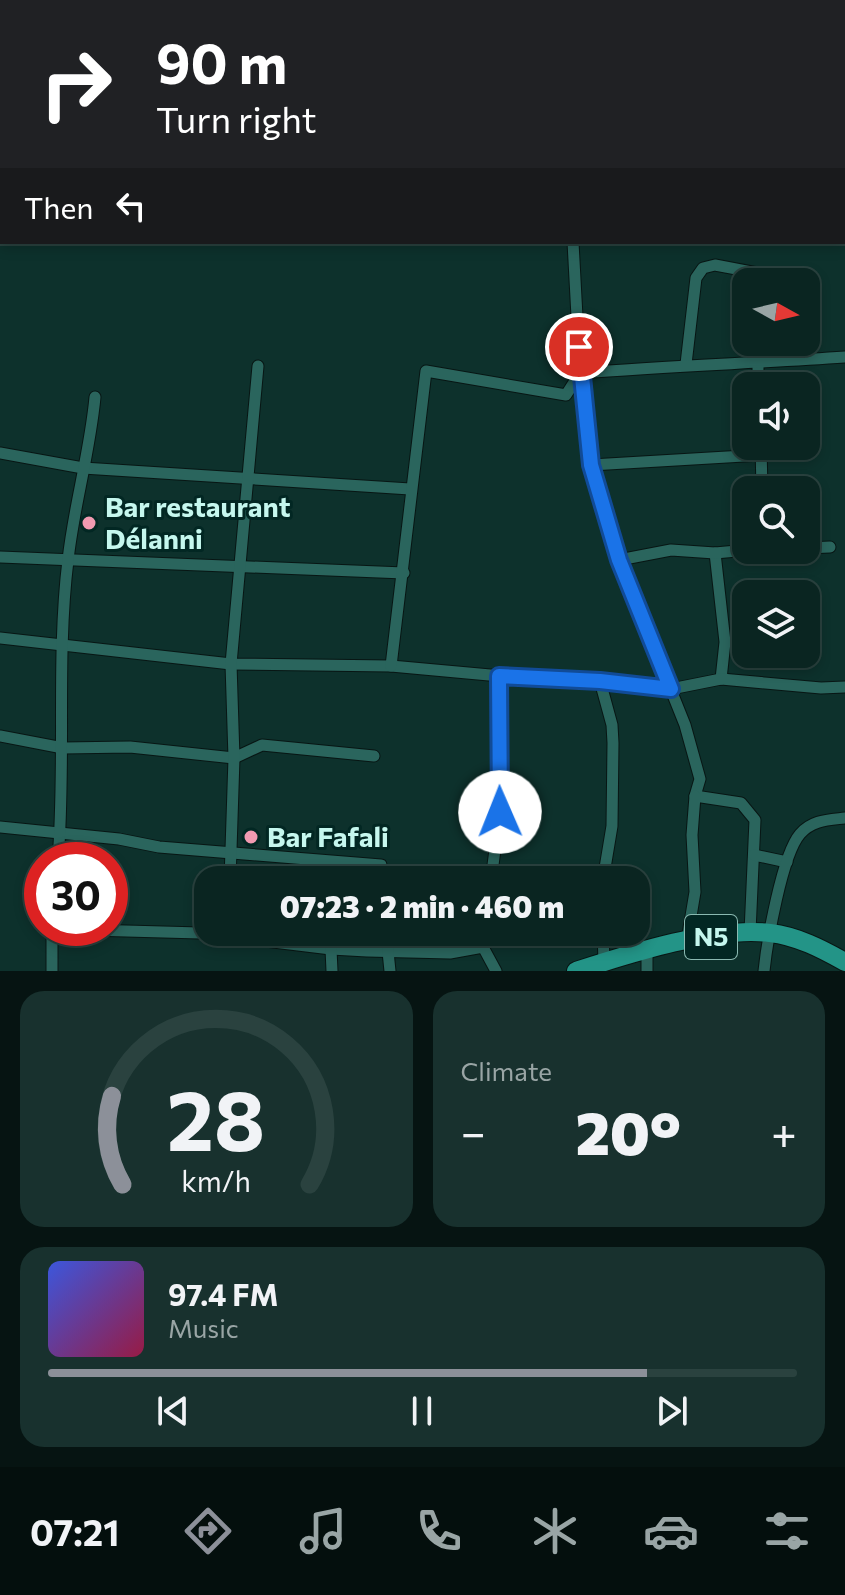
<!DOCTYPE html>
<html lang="en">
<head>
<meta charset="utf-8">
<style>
	:root { --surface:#0a2521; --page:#18312e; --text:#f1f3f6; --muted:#99a5a5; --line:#2a423f; --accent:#8c9099 }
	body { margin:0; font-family:Commissioner,sans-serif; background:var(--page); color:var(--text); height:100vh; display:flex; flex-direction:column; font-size:30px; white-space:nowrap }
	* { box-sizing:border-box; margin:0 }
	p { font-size:26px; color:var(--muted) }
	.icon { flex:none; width:44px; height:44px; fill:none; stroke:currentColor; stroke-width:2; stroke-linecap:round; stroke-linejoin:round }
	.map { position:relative; height:971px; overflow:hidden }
	.side { display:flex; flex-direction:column; gap:20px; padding:20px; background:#061412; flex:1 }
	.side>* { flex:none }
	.guide { position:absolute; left:0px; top:0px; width:846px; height:244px; box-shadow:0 4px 12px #0003,0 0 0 2px var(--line); background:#202124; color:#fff; overflow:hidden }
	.needle { width:52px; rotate:98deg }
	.controls { position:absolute; left:732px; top:268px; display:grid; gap:16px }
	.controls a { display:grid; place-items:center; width:88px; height:88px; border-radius:16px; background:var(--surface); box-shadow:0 4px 12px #0003,0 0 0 2px var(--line); font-size:40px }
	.speed { position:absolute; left:24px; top:842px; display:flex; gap:16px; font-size:40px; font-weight:700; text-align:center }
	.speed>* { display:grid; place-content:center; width:104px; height:104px; border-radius:50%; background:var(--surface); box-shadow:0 4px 12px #0003,0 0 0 2px var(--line); line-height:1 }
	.speed .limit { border:12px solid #d22; background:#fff; color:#111 }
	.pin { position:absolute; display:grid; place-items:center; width:68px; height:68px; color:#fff; margin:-34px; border:4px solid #fff; border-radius:50%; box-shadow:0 2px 8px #0007 }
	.me { position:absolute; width:88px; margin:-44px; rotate:359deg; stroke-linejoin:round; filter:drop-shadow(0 0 6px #0008) }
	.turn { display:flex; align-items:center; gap:28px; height:168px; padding:0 24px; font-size:36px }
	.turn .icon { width:104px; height:104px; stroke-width:2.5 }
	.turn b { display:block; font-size:56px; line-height:68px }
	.then { display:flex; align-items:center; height:76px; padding:0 24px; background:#0003; gap:16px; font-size:30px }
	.big { font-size:60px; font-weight:800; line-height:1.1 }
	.side .tile { flex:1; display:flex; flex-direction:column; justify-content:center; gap:12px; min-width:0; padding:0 28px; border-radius:24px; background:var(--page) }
	.side .dial { align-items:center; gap:0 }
	.dial svg { height:208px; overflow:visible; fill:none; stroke:var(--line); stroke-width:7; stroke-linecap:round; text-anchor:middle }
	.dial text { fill:var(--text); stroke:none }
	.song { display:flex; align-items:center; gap:24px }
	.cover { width:96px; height:96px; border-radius:12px; background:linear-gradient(135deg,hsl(230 70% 55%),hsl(340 70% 35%)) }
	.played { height:8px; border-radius:4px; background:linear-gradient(90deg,var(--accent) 80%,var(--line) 80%) }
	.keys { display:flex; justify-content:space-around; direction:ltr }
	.heat { display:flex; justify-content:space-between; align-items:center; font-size:44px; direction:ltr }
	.side .tiles { flex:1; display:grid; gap:20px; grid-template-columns:1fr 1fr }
	.tile:last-child { grid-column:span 2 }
	.trip { position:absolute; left:194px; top:866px; width:456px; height:80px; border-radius:24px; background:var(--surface); box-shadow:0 4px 12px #0003,0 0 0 2px var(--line); font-weight:800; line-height:80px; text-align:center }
	.dock { display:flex; height:128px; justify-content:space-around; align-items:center; background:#040f0d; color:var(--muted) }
	.dock .icon { width:56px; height:56px }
	.dock .current { color:var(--accent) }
	.dock b { font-size:36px; color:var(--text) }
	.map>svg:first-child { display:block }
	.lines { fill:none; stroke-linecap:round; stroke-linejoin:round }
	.street-casing { stroke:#081614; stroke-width:13 }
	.primary-casing { stroke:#081614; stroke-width:20 }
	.street { stroke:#2a655d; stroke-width:11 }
	.primary { stroke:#239487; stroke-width:18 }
	.route-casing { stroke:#114b97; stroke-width:20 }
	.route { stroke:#1a73e8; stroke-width:14 }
	.poi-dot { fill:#f19ab1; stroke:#022723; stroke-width:3 }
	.labels { text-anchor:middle; stroke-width:6; stroke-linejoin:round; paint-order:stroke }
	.shield { fill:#022723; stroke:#8ab9b1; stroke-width:2 }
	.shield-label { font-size:26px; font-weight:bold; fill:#c5f7ee }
	.poi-label { font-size:28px; font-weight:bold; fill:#c5f7ee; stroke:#022723; text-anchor:start }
</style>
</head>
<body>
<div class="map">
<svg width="845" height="971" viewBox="0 0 845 971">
	<rect width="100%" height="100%" fill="#0d312c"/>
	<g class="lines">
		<defs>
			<g id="street">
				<path d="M129,0l1,2"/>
				<path d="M557,0v2"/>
				<path d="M647,0l18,2"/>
				<path d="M90,2l3,-2"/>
				<path d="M844,18h1"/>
				<path d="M0,51l2,-1"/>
				<path d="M0,161l2,-1"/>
				<path d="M573,242l7,131 11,92 28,95 66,165 15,54 -5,17 46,7 14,17 -5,112"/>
				<path d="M686,364l10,-86 7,-10 12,-3 69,13"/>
				<path d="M758,364v22"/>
				<path d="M761,446l1,44"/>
				<path d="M0,453l83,15 327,21"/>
				<path d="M591,465l170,-10"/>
				<path d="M806,548l24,-1"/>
				<path d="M715,553l10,89 -4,37"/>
				<path d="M0,557l404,16"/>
				<path d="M619,560l52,-10 44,3 33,-3"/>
				<path d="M0,638l231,26 160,2 153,14 56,1 71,8 50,-10 100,9 24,-1"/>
				<path d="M391,666l35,-295 140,24 14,-22c89,-7 177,-10 265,-16"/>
				<path d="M600,681l12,44 1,18 -1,83 -9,54"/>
				<path d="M0,736l63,12 67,-1 104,11 28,-13 112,11"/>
				<path d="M0,827l119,12 40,8 222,18 2,15"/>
				<path d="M754,855l33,7"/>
				<path d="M58,860c8,-100 -2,-201 10,-300 6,-55 22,-108 27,-163"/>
				<path d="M230,880l4,-122 -3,-94 27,-298"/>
				<path d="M491,880l9,-68 -1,-136"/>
				<path d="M52,928v43"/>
				<path d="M52,929l148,4 131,16 36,2 83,2 33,-6"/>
				<path d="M386,932l4,39"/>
				<path d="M485,932l-2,15 13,24"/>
				<path d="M603,932l1,30"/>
				<path d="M687,940l8,-48 -3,-57 3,-39"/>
				<path d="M331,949l1,22"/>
				<path d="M647,951v20"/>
				<path d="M764,971c3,-29 18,-116 36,-137 12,-14 28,-14 45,-16"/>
			</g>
			<path id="primary" d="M576,971c53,-17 139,-45 194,-38 27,3 52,16 75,29"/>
		</defs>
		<use href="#street" class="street-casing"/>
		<use href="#primary" class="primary-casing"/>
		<use href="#street" class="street"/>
		<use href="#primary" class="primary"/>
	</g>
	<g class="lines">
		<defs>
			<path id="route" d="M500,812l-1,-136 101,5 71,8 -52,-129 -28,-95 -12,-118"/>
		</defs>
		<use href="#route" class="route-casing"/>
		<use href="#route" class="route"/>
	</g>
	<g class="poi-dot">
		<circle cx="89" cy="523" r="8"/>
		<circle cx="251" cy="837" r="8"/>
	</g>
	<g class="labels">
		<rect class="shield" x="685" y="915" width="52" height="44" rx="6"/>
		<g class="shield-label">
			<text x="711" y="946">N5</text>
		</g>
		<g class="poi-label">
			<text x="105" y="517">Bar restaurant<tspan x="105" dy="32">Délanni</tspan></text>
			<text x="267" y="847">Bar Fafali</text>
		</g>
	</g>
</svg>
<div class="controls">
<a><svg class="needle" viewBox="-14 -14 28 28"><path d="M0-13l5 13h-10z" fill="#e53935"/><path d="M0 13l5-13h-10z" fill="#99a5a5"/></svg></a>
<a><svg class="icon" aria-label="sound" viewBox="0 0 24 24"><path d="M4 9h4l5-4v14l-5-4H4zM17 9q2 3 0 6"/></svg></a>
<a><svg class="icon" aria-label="search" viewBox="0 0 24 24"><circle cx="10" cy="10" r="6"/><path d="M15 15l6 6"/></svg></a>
<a><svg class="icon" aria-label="layers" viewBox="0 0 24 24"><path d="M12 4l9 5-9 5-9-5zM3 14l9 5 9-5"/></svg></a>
</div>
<div class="speed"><div class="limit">30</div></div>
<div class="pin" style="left:579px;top:347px;background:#d93025"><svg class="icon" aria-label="arrive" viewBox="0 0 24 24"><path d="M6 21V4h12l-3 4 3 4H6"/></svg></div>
<svg class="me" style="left:500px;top:812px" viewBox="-20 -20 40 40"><circle r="19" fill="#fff"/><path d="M0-13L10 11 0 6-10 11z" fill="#1a73e8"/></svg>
<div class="trip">07:23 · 2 min · 460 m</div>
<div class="guide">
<div class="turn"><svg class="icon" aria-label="right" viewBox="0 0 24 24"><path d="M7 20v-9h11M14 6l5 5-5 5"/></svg><div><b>90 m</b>Turn right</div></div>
<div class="then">Then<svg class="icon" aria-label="left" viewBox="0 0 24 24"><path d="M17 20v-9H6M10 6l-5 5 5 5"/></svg></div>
</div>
</div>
<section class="side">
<div class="tiles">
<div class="tile dial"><svg viewBox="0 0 100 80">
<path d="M14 69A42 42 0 1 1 86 69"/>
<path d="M14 69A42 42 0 0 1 10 35" stroke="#8c9099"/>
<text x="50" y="56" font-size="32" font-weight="700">28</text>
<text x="50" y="72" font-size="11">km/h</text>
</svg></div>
<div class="tile"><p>Climate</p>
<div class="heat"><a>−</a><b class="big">20°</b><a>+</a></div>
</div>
<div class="tile">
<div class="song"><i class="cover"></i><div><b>97.4 FM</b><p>Music</p></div></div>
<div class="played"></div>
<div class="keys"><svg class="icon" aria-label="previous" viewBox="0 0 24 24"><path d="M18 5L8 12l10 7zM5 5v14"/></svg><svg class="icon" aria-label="pause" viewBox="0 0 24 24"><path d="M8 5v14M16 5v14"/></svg><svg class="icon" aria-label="next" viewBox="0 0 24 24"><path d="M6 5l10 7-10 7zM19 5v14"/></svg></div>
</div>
</div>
</section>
<nav class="dock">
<b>07:21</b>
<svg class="icon current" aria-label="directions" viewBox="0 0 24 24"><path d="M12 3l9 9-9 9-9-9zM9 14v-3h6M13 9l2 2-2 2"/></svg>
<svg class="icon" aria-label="music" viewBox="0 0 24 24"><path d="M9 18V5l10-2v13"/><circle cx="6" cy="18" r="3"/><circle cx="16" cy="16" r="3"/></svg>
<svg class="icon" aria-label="phone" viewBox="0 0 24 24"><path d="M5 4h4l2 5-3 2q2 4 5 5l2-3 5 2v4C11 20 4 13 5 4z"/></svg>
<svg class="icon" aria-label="climate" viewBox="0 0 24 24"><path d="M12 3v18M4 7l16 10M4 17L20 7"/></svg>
<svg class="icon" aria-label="car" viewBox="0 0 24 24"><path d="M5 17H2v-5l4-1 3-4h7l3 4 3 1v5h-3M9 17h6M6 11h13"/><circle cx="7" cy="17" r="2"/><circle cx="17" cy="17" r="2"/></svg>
<svg class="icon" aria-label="filters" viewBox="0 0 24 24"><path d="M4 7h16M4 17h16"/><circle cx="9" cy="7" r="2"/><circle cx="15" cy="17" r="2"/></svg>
</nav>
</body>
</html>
